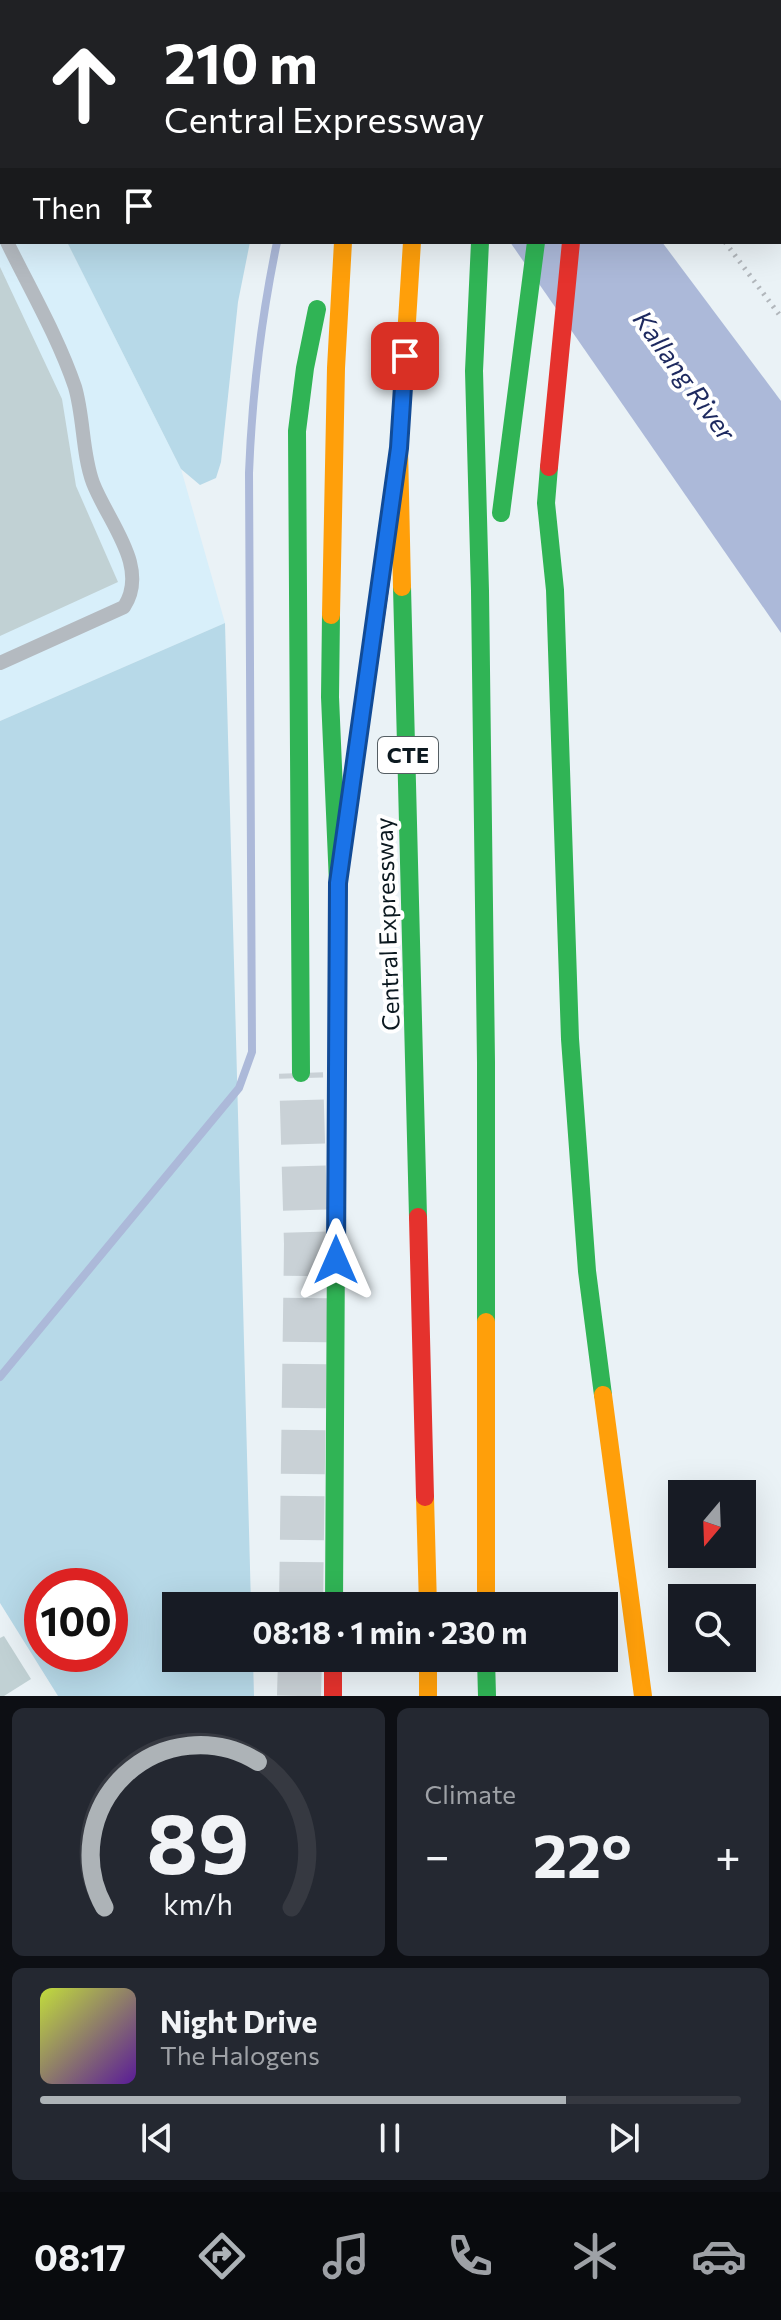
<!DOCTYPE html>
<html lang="en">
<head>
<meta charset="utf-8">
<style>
	:root { --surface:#171b24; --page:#242831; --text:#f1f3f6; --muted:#9ea1a6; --line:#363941; --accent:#adb3b7 }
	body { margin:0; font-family:Commissioner,sans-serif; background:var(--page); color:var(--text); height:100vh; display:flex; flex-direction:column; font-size:30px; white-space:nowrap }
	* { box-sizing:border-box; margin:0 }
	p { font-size:26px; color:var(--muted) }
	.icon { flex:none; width:44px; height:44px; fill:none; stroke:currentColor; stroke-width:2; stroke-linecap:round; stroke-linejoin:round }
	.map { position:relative; height:1696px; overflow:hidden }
	.side { display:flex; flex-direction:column; gap:12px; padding:12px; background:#0d0f14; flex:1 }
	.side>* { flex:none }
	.top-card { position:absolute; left:0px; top:0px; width:782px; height:244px; box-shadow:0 8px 32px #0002; background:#202124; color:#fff; overflow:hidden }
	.needle { width:52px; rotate:199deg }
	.fabs { position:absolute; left:668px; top:1480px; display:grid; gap:16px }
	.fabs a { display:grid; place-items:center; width:88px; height:88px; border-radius:0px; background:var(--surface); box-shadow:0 8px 32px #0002; font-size:40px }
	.speed { position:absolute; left:24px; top:1568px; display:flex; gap:16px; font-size:40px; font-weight:700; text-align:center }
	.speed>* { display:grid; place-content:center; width:104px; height:104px; border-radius:50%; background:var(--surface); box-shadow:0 8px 32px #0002; line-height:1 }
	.speed .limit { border:12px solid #d22; background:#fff; color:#111 }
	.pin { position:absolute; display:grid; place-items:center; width:68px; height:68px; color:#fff; margin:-34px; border-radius:16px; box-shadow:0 4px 12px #0006 }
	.me { position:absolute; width:88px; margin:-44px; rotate:0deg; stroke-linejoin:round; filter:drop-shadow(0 0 6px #0008) }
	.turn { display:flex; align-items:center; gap:28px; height:168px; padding:0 32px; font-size:36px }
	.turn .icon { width:104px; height:104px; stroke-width:2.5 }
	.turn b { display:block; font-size:56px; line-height:68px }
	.then { display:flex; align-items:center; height:76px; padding:0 32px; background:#0003; gap:16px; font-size:30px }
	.big { font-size:60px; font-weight:700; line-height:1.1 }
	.side .widget { flex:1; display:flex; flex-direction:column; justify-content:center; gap:12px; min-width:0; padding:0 28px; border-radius:12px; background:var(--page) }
	.side .dial { align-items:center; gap:0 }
	.dial svg { height:208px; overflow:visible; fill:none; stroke:var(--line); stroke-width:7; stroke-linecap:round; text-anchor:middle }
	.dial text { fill:var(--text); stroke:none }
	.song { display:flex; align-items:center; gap:24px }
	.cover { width:96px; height:96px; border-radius:12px; background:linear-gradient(135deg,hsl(70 70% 55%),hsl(270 70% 35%)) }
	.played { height:8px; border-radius:4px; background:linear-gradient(90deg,var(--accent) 75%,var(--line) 75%) }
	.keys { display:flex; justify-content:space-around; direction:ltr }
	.heat { display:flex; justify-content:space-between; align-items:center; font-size:44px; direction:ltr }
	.side .tiles { flex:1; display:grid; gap:12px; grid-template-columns:1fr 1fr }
	.widget:last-child { grid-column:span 2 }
	.trip { position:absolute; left:162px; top:1592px; width:456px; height:80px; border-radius:0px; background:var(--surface); box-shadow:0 8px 32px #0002; font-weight:700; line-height:80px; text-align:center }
	.tabs { display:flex; height:128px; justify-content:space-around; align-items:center; background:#090b0e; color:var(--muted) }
	.tabs .icon { width:56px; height:56px }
	.tabs .active { color:var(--accent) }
	.tabs b { font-size:36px; color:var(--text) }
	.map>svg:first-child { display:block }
	.built { fill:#d8effa }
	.forest { fill:#b7d9e8; fill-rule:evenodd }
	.water { fill:#acb9d9 }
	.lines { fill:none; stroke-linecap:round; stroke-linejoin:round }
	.stream { stroke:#acb9d9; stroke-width:8 }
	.building { fill:#c1d1d4 }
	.highway-tunnel { stroke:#c9d1d6; stroke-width:44; stroke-dasharray:44 22; stroke-linecap:butt }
	.path { stroke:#b2b7bc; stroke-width:5; stroke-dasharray:2 6; stroke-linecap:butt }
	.lane { stroke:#b4bac0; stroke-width:14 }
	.fast { stroke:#30b455; stroke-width:18 }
	.slow { stroke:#ff9f0a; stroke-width:18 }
	.jam { stroke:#e5322d; stroke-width:18 }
	.route-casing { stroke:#114b97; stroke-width:20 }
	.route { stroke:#1a73e8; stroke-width:14 }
	.labels { text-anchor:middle; stroke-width:8; stroke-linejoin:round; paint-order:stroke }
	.shield { fill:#fff; stroke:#555e63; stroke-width:2 }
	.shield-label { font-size:22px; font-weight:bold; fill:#0c1920 }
	.street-label { font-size:24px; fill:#0c1920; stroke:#fff }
	.water-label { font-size:26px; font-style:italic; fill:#1d295f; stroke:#fff }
</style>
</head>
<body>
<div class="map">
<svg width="781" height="1696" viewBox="0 0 781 1696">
	<rect width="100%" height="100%" fill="#eaf2f6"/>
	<path class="built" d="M0,110l2,132h65l114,227 44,154 -225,98z"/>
	<g class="forest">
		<path d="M0,0h270l1,2h-269v111z"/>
		<path d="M67,242h183l-12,60 -17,160 -5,16 -16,7 -19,-16z"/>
		<path d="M225,623l26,983h-75v52h77l1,38h-196l-58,-93v-882zM110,1586v68h-68v-68z"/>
	</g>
	<path class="water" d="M510,242h152l119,159v232z"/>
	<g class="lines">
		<g class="stream">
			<path d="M325,2v-2"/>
			<path d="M0,1377l239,-289 13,-36 -3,-579c3,-78 12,-154 28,-231"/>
		</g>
	</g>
	<g class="building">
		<path d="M0,267l62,132 14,87 42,96 -118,54z"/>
		<path d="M4,1636l27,43 -27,17h-4v-58z"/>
	</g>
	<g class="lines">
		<g class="highway-tunnel">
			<path d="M301,1606l5,-362 -5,-171"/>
			<path d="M299,1696l1,-38"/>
		</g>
		<path class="path" d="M725,242l56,75"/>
		<g class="lane">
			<path d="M780,30l1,1"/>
			<path d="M0,228l2,4"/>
			<path d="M0,663l124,-56c26,-40 -16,-85 -31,-124 -11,-30 -9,-65 -18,-96 -17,-50 -45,-98 -68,-145"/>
		</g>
		<g class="fast">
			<path d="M509,0v2"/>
			<path d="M611,0v2"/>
			<path d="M575,2l1,-2"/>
			<path d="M480,242l-6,129 6,220 6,471v260"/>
			<path d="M549,467l-3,36 9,87 15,449 17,232 16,124"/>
			<path d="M501,513l35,-271"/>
			<path d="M402,587l16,630"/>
			<path d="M331,615l-1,82 8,186 -4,723"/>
			<path d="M301,1073l-4,-642 8,-63 12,-59"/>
			<path d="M486,1658l1,38"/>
		</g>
		<g class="slow">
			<path d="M438,0v2"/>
			<path d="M402,587l-3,-139 13,-206"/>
			<path d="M331,615l5,-247 7,-126"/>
			<path d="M486,1322v284"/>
			<path d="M603,1395l40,301"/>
			<path d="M425,1497l3,109"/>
			<path d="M428,1658v38"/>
		</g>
		<g class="jam">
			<path d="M374,0v2"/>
			<path d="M643,0v2"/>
			<path d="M549,467l22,-225"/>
			<path d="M353,775l29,-201"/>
			<path d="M418,1217l7,280"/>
			<path d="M333,1658v38"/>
		</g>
	</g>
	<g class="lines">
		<defs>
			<path id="route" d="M336,1260l2,-377 61,-435 6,-92"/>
		</defs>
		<use href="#route" class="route-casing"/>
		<use href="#route" class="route"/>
	</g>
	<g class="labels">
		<rect class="shield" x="378" y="737" width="60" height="36" rx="6"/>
		<g class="shield-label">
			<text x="408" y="763">CTE</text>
		</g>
		<g class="street-label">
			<text transform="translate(388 924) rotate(-92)" y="8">Central Expressway</text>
		</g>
		<g class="water-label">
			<text transform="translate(684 376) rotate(54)" y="9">Kallang River</text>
		</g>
	</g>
</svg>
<div class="fabs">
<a><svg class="needle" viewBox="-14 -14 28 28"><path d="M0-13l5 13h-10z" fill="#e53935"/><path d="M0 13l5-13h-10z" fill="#9ea1a6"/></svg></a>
<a><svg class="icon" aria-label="search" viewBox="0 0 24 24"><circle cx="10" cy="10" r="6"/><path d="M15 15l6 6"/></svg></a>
</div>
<div class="speed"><div class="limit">100</div></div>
<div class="pin" style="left:405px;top:356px;background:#d93025"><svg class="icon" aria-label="arrive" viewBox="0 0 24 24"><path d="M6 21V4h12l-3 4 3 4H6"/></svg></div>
<svg class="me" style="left:336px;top:1260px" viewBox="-20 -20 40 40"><path d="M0-17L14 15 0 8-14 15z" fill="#1a73e8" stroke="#fff" stroke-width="4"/></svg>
<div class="trip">08:18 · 1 min · 230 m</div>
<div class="top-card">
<div class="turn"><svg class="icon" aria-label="ahead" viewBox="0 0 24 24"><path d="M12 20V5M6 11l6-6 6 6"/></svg><div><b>210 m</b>Central Expressway</div></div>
<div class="then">Then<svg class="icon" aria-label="arrive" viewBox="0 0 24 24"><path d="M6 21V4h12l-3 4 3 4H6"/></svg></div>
</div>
</div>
<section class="side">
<div class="tiles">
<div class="widget dial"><svg viewBox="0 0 100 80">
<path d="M14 69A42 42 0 1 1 86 69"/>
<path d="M14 69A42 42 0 0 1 73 13" stroke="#adb3b7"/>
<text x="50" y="56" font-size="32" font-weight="700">89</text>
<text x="50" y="72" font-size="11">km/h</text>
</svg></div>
<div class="widget"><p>Climate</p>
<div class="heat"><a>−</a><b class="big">22°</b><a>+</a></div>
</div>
<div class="widget">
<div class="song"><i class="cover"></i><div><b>Night Drive</b><p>The Halogens</p></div></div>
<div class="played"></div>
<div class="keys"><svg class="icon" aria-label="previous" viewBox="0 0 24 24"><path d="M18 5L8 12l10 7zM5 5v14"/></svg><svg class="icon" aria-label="pause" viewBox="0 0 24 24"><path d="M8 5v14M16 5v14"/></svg><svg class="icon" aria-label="next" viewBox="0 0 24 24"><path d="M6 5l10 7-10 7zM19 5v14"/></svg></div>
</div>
</div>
</section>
<nav class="tabs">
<b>08:17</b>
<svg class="icon active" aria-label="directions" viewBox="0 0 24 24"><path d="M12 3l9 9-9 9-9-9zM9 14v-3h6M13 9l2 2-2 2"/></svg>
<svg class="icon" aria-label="music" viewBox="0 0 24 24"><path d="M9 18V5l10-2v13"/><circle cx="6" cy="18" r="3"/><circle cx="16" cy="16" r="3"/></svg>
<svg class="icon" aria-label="phone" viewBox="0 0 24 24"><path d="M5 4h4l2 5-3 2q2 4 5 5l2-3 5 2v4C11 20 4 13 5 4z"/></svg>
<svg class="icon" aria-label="climate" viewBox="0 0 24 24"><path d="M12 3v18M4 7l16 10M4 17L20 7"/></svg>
<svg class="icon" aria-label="car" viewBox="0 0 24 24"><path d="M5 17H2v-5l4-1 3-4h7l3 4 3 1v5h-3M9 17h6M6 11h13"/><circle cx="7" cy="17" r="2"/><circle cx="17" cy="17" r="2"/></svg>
</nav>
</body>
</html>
